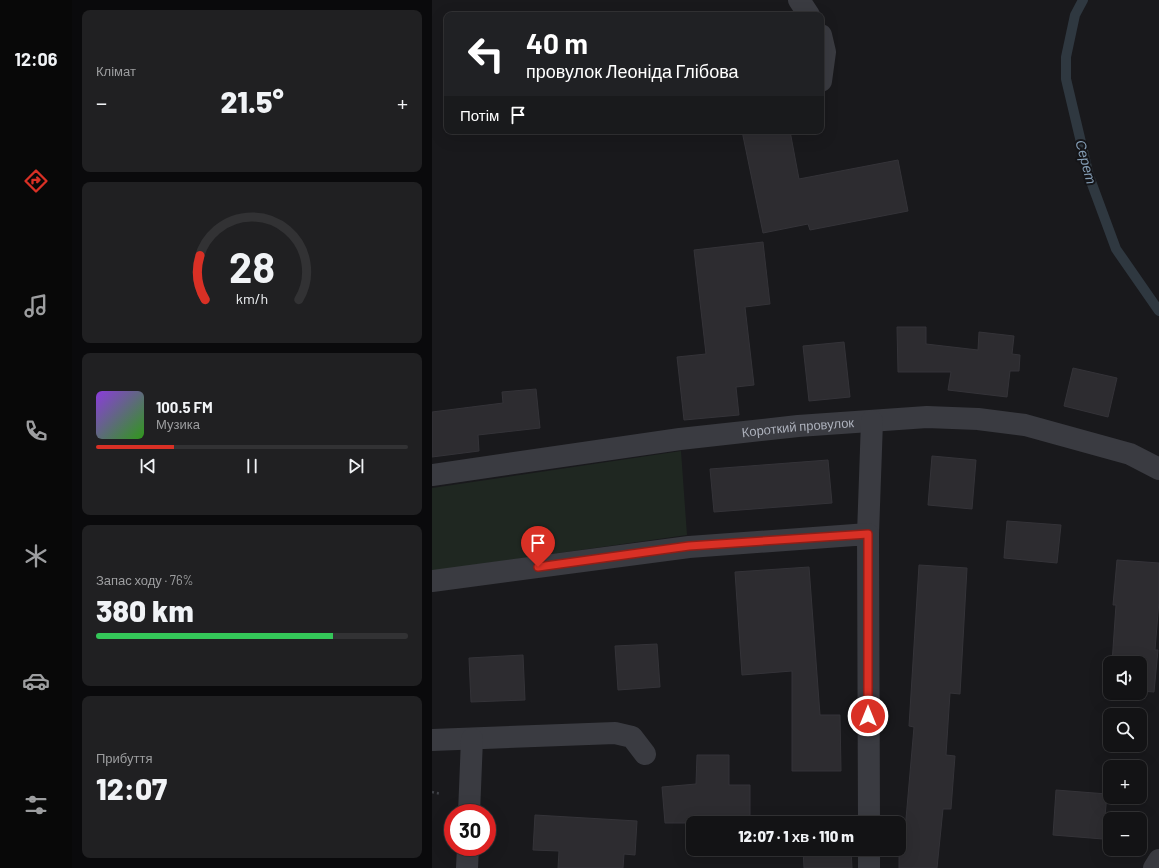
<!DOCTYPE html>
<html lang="uk">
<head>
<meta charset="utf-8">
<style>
	:root { --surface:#131315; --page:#202022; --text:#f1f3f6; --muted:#9d9ea0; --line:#323234; --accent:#d93025 }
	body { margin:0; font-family:Barlow,sans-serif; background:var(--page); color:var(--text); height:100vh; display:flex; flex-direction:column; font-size:15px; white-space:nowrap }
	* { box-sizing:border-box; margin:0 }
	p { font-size:13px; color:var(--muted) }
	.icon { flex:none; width:22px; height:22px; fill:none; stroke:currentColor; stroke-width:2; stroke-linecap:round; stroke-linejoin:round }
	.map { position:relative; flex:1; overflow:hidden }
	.sheet { display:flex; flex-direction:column; gap:10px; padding:10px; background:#0a0a0c; width:360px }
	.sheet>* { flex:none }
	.banner { position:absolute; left:12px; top:12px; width:380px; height:122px; border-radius:8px; box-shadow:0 4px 16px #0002,0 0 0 1px var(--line); background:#202124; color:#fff; overflow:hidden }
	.fabs { position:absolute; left:671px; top:656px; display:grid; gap:8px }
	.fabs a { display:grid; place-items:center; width:44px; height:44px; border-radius:8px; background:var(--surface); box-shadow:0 4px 16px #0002,0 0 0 1px var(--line); font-size:20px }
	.speed { position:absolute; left:12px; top:804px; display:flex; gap:8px; font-size:20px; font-weight:700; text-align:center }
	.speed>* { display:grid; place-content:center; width:52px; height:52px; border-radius:50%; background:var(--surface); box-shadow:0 4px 16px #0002,0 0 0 1px var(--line); line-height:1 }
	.speed .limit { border:6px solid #d22; background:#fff; color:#111 }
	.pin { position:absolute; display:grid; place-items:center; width:34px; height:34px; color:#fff; margin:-41px -17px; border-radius:50% 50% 50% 0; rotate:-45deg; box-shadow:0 0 4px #0007 }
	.pin .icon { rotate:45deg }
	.me { position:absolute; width:44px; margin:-22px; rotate:0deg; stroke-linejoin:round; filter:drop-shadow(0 0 3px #0008) }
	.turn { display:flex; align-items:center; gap:14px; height:84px; padding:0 16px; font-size:18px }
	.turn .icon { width:52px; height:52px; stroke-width:2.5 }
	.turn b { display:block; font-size:28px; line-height:34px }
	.then { display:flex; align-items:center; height:38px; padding:0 16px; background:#0003; gap:8px; font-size:15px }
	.big { font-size:30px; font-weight:800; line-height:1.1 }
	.sheet .widget { flex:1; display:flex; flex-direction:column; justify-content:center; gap:6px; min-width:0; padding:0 14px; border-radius:8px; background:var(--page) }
	.sheet .dial { align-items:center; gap:0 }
	.dial svg { height:104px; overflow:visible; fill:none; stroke:var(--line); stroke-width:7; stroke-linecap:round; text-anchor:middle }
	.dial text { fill:var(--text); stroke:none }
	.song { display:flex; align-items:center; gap:12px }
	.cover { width:48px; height:48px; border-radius:6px; background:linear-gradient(135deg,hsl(270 70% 55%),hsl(110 70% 35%)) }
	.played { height:4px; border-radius:2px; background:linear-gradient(90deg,var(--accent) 25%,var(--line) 25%) }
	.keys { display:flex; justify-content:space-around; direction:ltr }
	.heat { display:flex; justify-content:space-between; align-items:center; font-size:22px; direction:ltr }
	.charge { height:6px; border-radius:3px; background:linear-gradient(90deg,#34c759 76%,var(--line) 0) }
	.trip { position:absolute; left:254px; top:816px; width:220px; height:40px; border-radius:8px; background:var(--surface); box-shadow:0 4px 16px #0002,0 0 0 1px var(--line); font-weight:800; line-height:40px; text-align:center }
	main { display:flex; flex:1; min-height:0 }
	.tab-bar { display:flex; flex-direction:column; width:72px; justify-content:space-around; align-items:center; background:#080808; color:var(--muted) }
	.tab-bar .icon { width:28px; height:28px }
	.tab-bar .on { color:var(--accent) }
	.tab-bar b { font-size:18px; color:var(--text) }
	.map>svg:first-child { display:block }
	.green { fill:#1f2721 }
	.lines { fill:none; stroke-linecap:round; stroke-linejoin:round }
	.stream { stroke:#2f3840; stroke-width:10 }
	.building { fill:#2d2c30; stroke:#343338 }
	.path { stroke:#404248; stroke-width:2.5; stroke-dasharray:2 3; stroke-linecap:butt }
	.minor { stroke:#3a3b41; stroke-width:22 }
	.route-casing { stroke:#8d1f18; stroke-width:10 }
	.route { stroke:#d93025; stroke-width:7 }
	.labels { text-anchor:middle; stroke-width:4; stroke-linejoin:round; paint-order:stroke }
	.street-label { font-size:13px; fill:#acb0bb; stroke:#141417 }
	.water-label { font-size:14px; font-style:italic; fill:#849db5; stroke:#141417 }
</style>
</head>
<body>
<main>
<nav class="tab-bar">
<b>12:06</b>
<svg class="icon on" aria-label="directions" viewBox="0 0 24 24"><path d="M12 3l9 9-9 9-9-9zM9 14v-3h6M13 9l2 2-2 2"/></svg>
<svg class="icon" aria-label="music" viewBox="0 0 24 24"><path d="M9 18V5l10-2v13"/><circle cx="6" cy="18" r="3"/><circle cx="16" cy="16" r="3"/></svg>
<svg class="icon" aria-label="phone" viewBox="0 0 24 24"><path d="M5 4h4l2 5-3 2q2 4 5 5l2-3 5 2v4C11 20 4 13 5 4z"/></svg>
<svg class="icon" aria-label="climate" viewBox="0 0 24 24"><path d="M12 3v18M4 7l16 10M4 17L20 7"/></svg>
<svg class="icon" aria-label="car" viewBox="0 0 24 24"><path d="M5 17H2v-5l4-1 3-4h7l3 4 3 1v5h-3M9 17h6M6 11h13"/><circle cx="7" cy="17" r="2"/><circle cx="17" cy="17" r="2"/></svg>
<svg class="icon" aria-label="filters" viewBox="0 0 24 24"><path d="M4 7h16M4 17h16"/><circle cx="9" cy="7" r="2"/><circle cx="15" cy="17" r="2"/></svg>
</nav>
<section class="sheet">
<div class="widget"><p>Клімат</p>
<div class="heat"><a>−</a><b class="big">21.5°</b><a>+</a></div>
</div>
<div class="widget dial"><svg viewBox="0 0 100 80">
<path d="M14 69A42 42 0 1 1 86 69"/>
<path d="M14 69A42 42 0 0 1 10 35" stroke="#d93025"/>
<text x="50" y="56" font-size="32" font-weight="700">28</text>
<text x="50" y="72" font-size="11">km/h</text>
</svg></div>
<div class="widget">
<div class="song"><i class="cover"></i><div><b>100.5 FM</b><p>Музика</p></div></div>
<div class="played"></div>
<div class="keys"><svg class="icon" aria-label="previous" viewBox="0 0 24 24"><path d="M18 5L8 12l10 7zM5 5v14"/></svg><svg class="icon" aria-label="pause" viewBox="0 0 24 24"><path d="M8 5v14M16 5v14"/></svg><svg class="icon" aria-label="next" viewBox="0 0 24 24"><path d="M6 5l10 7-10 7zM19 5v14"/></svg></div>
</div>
<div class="widget"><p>Запас ходу · 76%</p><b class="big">380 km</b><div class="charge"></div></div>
<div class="widget"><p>Прибуття</p><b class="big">12:07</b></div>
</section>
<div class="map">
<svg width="727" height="868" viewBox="0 0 727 868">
	<rect width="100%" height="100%" fill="#19191c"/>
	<path class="green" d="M249,451l6,84 -255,36v-83z"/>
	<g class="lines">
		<path class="stream" d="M651,0l-8,15 -9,42v22l23,97 27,73 43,62"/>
	</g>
	<g class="building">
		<path d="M310,131h48l9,48 99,-19 10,51 -98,19 -2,-6 -45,9z"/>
		<path d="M331,242l7,62 -25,3 9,78 -18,2 3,28 -55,5 -7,-63 29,-3 -12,-104z"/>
		<path d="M465,327h29v17l52,6 1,-18 35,4 -2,18 8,1 -1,16h-9l-3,26 -59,-7 3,-18h-53z"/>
		<path d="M412,342l6,55 -41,4 -6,-55z"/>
		<path d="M641,368l44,10 -9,39 -44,-11z"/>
		<path d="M104,389l4,39 -62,7 1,16 -47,6v-45l71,-9 -1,-11z"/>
		<path d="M500,456l44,4 -4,49 -44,-4z"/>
		<path d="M396,460l4,43 -118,9 -4,-43z"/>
		<path d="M575,521l54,4 -4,38 -53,-5z"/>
		<path d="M685,560l42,3v38l-4,49h3l-4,42 -14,-1v-28h-28l4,-58h-3z"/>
		<path d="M487,565l48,3 -7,126 -10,-1 -4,62 9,1 -4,53h-8l-6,59h-38v-27l5,1 10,-115 -5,-1z"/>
		<path d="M377,567l11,148h20l1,56h-49v-100l-50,4 -7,-103z"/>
		<path d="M225,644l3,43 -42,3 -3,-44z"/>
		<path d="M91,655l2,45 -54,2 -2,-44z"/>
		<path d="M265,755h32v30h21v38h-85l-3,-36 34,-3z"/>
		<path d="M624,790l51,4 -4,45 -50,-4z"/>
		<path d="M103,815l102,6 -2,34 -11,-1 -1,14h-65l1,-17 -26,-1z"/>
		<path d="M371,849h48l1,19h-48z"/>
	</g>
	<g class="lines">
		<path class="path" d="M0,792l9,2"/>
		<g class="minor">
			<path d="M367,0l10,15"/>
			<path d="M389,35l4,17 -4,29"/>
			<path id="s1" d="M0,475l248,-36 118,-13 129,-9 51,2 47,6 105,29 29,15"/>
			<path d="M436,534l4,-113"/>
			<path d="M0,581l257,-34 179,-13 1,289"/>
			<path d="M0,740l183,-7 17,4 13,17"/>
			<path d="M37,813l3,-74"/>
			<path d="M437,849v19"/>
			<path d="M35,868l1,-21"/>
			<path d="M722,868l5,-8"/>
		</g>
	</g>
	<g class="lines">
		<defs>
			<path id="route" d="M106,567l151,-21 179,-12v182"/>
		</defs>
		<use href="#route" class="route-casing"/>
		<use href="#route" class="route"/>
	</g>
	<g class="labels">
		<g class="street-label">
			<text dy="5" stroke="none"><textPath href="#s1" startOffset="369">Короткий провулок</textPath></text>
		</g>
		<g class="water-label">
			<text transform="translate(654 162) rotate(75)" y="5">Серет</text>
		</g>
	</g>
</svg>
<div class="fabs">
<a><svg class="icon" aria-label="sound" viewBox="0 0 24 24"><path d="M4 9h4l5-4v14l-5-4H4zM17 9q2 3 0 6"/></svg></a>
<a><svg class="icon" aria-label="search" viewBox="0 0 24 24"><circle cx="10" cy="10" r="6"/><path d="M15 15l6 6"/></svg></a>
<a>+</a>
<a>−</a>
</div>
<div class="speed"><div class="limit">30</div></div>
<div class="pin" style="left:106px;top:567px;background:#d93025"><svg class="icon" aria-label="arrive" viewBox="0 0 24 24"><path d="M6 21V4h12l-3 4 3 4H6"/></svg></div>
<svg class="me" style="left:436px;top:716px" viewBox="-20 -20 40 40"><circle r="17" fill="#d93025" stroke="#fff" stroke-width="3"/><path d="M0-11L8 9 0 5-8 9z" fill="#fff"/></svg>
<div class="trip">12:07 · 1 хв · 110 m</div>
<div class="banner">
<div class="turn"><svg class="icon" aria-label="left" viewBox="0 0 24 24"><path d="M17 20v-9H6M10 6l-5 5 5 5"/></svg><div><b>40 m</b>провулок Леоніда Глібова</div></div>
<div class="then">Потім<svg class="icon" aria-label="arrive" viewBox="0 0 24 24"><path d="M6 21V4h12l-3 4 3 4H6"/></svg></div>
</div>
</div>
</main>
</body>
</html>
